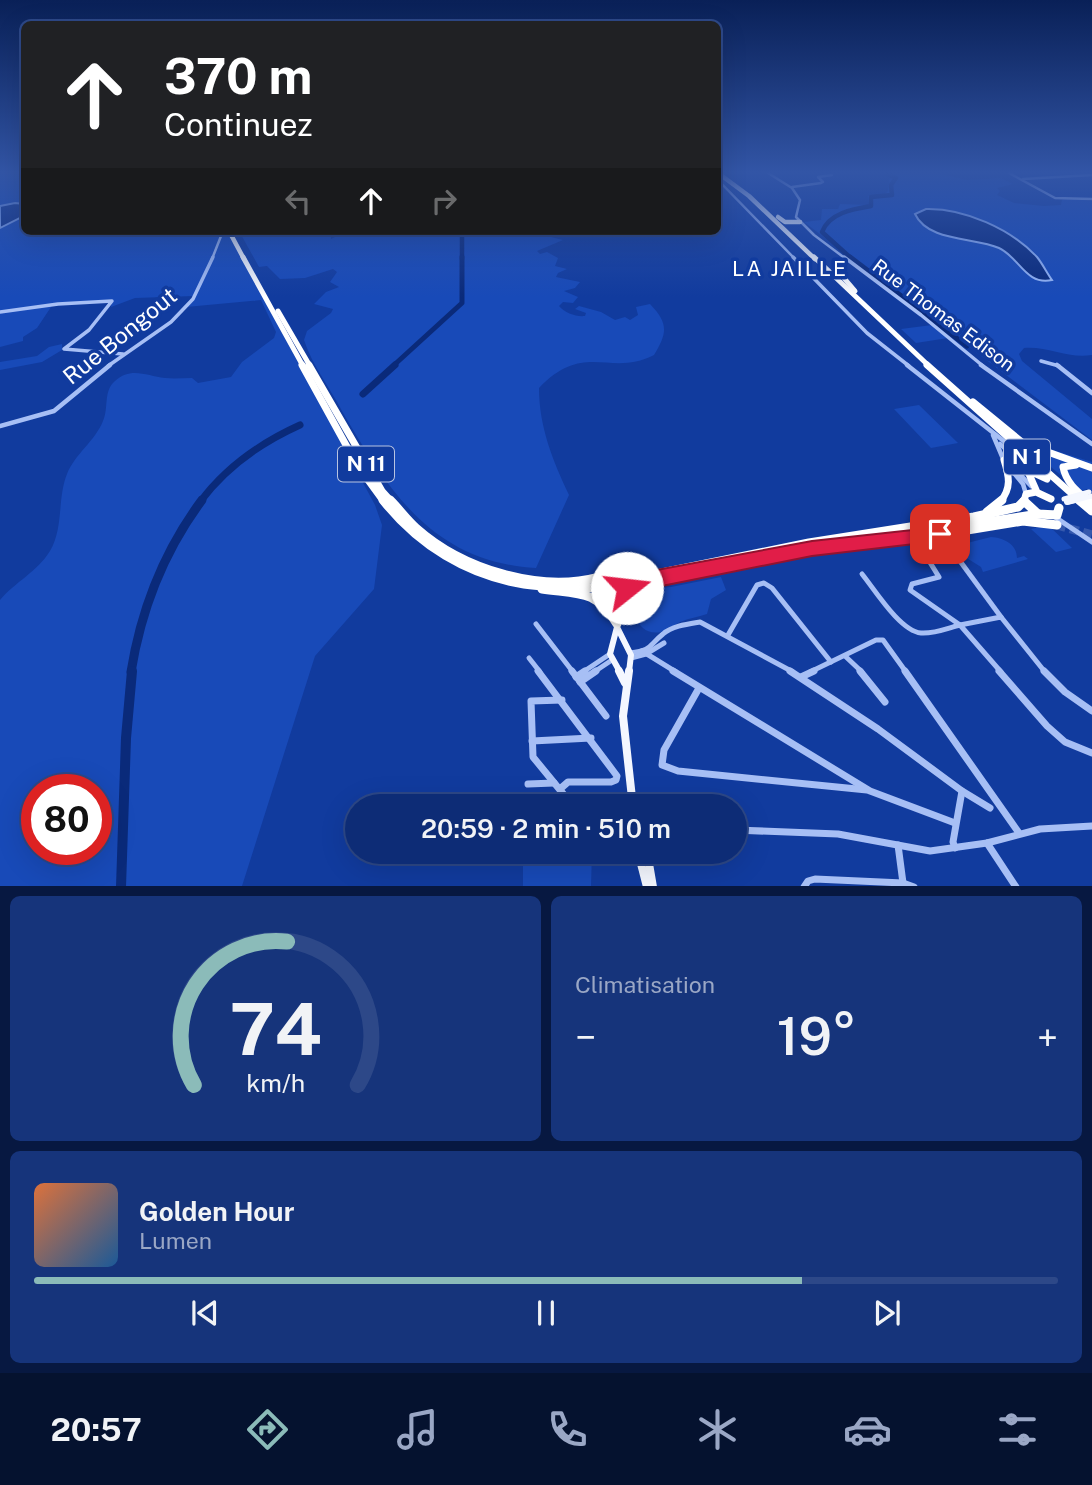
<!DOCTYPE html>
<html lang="fr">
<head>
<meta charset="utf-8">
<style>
	:root { --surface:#0d2c76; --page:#16347b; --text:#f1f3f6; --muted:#9aa7c5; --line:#2d4888; --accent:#8bbbb9 }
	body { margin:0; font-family:"Public Sans",sans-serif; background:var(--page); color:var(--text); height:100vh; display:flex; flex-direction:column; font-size:26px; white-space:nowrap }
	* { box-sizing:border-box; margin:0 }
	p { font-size:23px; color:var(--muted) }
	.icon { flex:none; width:38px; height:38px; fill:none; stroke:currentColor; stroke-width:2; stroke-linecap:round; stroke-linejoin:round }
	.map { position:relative; height:886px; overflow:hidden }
	.drawer { display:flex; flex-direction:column; gap:10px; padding:10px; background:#071841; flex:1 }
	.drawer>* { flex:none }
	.guide { position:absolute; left:21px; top:21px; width:700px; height:214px; border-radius:10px; box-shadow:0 7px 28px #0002,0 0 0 2px var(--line); background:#202124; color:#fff; overflow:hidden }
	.speed { position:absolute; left:21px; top:774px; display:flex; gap:14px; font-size:35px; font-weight:700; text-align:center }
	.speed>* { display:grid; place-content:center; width:91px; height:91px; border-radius:50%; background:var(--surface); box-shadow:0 7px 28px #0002,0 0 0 2px var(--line); line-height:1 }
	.speed .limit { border:10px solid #d22; background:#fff; color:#111 }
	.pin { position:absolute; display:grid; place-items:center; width:60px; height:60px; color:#fff; margin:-30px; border-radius:14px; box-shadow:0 4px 10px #0006 }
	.me { position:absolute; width:77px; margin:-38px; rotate:74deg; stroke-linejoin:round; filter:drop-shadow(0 0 5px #0008) }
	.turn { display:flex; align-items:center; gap:24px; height:147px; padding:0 28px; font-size:32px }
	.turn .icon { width:91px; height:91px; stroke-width:2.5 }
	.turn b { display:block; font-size:49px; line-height:60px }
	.lanes { display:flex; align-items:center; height:66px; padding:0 28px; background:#0003; justify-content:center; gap:35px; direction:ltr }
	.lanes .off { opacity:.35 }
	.big { font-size:52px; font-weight:600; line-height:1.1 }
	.drawer .tile { flex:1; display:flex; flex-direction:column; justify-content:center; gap:10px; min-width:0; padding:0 24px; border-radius:10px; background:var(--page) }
	.drawer .dial { align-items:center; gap:0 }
	.dial svg { height:182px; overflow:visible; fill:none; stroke:var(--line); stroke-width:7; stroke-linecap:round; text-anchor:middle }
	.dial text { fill:var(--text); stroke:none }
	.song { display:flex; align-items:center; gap:21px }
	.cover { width:84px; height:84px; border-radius:10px; background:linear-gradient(135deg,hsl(20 70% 55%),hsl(210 70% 35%)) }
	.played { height:7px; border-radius:4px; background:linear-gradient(90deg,var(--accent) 75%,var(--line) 75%) }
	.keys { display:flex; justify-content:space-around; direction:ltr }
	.heat { display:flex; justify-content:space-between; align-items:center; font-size:38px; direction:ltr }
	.drawer .tiles { flex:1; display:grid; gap:10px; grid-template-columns:1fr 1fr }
	.tile:last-child { grid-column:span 2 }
	.trip { position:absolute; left:345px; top:794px; width:402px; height:70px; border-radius:35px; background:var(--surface); box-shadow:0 7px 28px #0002,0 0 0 2px var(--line); font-weight:600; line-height:70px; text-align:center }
	.tabs { display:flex; height:112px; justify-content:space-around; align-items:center; background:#05122f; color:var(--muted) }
	.tabs .icon { width:49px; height:49px }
	.tabs .current { color:var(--accent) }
	.tabs b { font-size:32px; color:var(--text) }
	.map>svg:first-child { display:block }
	.green { fill:#184ab8; fill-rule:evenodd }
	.water { fill:#0a2a7a; stroke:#98b8f8; stroke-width:2 }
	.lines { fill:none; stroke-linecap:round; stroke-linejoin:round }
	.river-far4 { stroke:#0a2a7a; stroke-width:4.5 }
	.river-far3 { stroke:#0a2a7a; stroke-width:5 }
	.river-far2 { stroke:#0a2a7a; stroke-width:7 }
	.river-far1 { stroke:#0a2a7a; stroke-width:9 }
	.river { stroke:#0a2a7a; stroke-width:10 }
	.highway-tunnel { stroke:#3558ad; stroke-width:9; stroke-dasharray:9 4.5; stroke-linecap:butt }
	.minor-far4 { stroke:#a7bff5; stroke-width:2.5 }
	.minor-far3 { stroke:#a7bff5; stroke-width:3.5 }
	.minor-far2 { stroke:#a7bff5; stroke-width:4.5 }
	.minor-far1 { stroke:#a7bff5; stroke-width:5 }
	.minor { stroke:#a7bff5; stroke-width:7 }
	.major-far1 { stroke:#f4f7ff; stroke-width:6 }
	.major { stroke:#f4f7ff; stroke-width:8 }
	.highway-far3 { stroke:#fff; stroke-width:4.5 }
	.highway-far2 { stroke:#fff; stroke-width:5 }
	.highway-far1 { stroke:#fff; stroke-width:7 }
	.highway { stroke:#fff; stroke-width:9 }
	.major-bridge-far1 { stroke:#f4f7ff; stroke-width:5 }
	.major-bridge { stroke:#f4f7ff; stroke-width:6 }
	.route { fill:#e11d48; stroke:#92132f; stroke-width:2 }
	.labels { text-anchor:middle; stroke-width:7; stroke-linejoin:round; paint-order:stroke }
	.far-street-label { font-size:19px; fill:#fff; stroke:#113b9e }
	.far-quarter-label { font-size:21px; letter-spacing:2px; fill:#fff; stroke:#113b9e }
	.shield { fill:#113b9e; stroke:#b8c4e2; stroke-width:2 }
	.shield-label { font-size:21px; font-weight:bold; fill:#fff }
	.street-label { font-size:23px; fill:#fff; stroke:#113b9e }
</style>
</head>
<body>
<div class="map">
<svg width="1092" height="887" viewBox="0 0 1092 887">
	<rect width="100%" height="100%" fill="#113b9e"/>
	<g class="green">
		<path d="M0,173h24v31l-24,2z"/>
		<path d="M881,173h56l30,7 34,-2 12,6 -16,4 3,3 -3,4 17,8 30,3 17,-1 1,-5 5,-2 25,3v154c-24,4 -44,-9 -68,-7l-5,6 3,7 70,58v21l-288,-218 17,-2 1,-11h16l2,-5 29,1 -1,-9 16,-1 4,-4 1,-11 3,-3zM937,209c35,6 72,20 97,45 7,7 9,15 16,22l-17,2c-13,-9 -18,-23 -33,-30 -26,-12 -56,-8 -80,-26l3,-12z"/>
		<path d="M24,216v15h203l148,274 7,20 -8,64 -59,67 -73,230h-242v-286c15,-18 37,-28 50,-49 14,-24 7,-52 17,-77 8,-20 28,-33 36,-53 6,-13 0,-30 12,-40 16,-15 32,-5 50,-3 9,1 18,0 27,0l6,5 33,-6 11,-15 32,-24 2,-6 -15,-32 -75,7 8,-11 -59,2 -24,9 1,-6 -59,3 -16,24 -14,9v4l-23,6v-119zM37,789h59v60h-59z"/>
		<path d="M239,231h92v8l16,-8 202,2 -2,3 16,4 -26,11 3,3 7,-2 11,6 -3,8 12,3 -9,4 -2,4 24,5 -5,6 -11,3 14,6 -5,6 -10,-1 -4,4c6,7 17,11 26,10l1,-3 -11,-4 4,-3 22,6 14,8 10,-3 5,3 8,-5 -2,-8 14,-3c18,19 18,28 4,51 -44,23 -69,-15 -115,33 0,39 14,73 30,107l-33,73c-103,-6 -147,-76 -194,-157 -12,-23 -30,-46 -38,-71l3,-9 24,-18 2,-4 -19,-5 12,-12 13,-5 -9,-5 7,-10 -4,-3 -28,9 -25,1 -13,-13 -8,1z"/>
		<path d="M932,325l16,13 -32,5 -15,-14z"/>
		<path d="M62,344v6l-20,12 -42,8v-8l37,-6 12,-9z"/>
		<path d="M919,405l39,38 -27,5 -37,-39z"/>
		<path d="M1017,439l75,23v31l-5,-4 -7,2z"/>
		<path d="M1048,525l24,23 -16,4 -25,-23z"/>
		<path d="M991,537c13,1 26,7 26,21l7,-2 4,3 -45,13 -2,-5 -16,-10 -3,-10 5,-4z"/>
		<path d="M721,577l5,13 -15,9 -4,15c-9,3 -18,4 -27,8 -6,3 -13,9 -19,10 -25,5 -31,-25 -28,-42l38,-3z"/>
		<path d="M523,852h69l-1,34h-68z"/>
	</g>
	<g class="water">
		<path d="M15,203l9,1v12l-24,12v-22z"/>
		<path d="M926,209c38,-1 85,20 111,48 5,6 10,16 15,23 -26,6 -33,-23 -53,-32 -24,-11 -71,-6 -84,-34z"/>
	</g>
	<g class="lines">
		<g class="river-far4">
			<path d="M462,231v28"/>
			<path d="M852,259l-30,-27c7,-19 31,-23 49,-26v-9l21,-2 -1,-10 5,-7 -10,-5"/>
		</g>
		<g class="river-far3">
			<path d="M850,257l117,89"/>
			<path d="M393,366l69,-63v-46"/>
		</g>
		<g class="river-far2">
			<path d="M363,394l32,-29"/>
			<path d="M200,502c26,-35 60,-59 100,-77"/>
		</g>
		<path class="river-far1" d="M131,672c10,-62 33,-121 71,-172"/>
		<path class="river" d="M121,887l5,-149 6,-67"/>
		<path class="highway-tunnel" d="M1057,525l35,10"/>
		<g class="minor-far4">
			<path d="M768,173l24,15 8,12 -4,17 18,18 32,24"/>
			<path d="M1009,173l46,25 37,1"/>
			<path d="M1023,179l69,-4"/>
			<path d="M718,180l77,79"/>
			<path d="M792,187l29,-4 2,-1 -5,-5 14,-2"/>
			<path d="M212,259l11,-28"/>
		</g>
		<g class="minor-far3">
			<path d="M793,257l74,76 42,33"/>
			<path d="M844,257l77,58 62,51"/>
			<path d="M795,274l12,-1"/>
			<path d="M0,312l58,-8 54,-3 -23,29 -25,19 59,5"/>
			<path d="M1041,361l18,5"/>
			<path d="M108,366l63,-44 22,-23 20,-42"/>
		</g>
		<g class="minor-far2">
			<path d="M907,365l98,77 16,32"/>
			<path d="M981,365l111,79"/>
			<path d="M1057,365l35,28"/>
			<path d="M0,426l54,-15 56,-46"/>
			<path d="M993,435l11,26 19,23 3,10"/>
			<path d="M1000,444l8,7 5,16 18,19"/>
		</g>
		<g class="minor-far1">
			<path d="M1055,517l37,25"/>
			<path d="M946,542l55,75"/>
			<path d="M926,556l13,21 -27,7 -2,6 50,35"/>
			<path d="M862,574c13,16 38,57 59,59 13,1 27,-5 39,-8"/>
			<path d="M536,624l37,48"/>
			<path d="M728,635l29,-50 7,-2 8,5 59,74"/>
			<path d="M642,651l34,21"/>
			<path d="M630,653c23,-3 18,-7 33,-19 9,-8 25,-10 37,-12l93,50"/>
			<path d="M845,656l17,16"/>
			<path d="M529,658l11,14"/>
			<path d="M631,658l15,-4 18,-11"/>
			<path d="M583,672l27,-18"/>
			<path d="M594,672l18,-12"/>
			<path d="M810,672l66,-32h7l23,32"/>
			<path d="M1001,672l-41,-47 41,-8 44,55"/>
		</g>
		<g class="minor">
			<path d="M538,671l79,105 -1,4 -5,2h-43l-8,7"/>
			<path d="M572,671l34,45"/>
			<path d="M673,671l197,120 85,32"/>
			<path d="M790,671l88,58 84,62 -9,51 2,6"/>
			<path d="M860,671l25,31"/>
			<path d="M905,671l114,162"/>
			<path d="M999,671l48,55 18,16 27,11"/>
			<path d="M1044,671l21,21 27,19"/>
			<path d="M576,677l9,-6"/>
			<path d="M801,677l13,-6"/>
			<path d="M580,682l16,-11"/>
			<path d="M699,688l-35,62 -2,15 16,6 189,19"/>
			<path d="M562,700l-31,1 2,56 41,50"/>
			<path d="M532,741l59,-3"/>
			<path d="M528,784l26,-1"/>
			<path d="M962,791l28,17"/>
			<path d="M735,830l103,4 92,17 57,-8 53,-14 52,-3"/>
			<path d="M987,843l29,44"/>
			<path d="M898,845l5,38"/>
			<path d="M804,887l4,-6 7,-2 88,4 11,4"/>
		</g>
		<g class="major-far1">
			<path d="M608,594l7,18"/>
			<path d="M617,627l14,28 -2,17"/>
			<path d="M620,672l-10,-18 7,-27 3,-33"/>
		</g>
		<g class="major">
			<path d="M619,671l6,12"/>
			<path d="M629,671l-6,45 10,91"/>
			<path d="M638,852l9,35"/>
			<path d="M647,852l6,35"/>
		</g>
		<g class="highway-far3">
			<path d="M718,173l31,23 66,63"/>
			<path d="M778,217l7,5h15"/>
			<path d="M229,231l15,28"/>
		</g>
		<g class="highway-far2">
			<path d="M243,257l60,109"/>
			<path d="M814,257l115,109"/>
			<path d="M838,271l17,20"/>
			<path d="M278,311l32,55"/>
		</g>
		<g class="highway-far1">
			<path d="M302,365l55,100 27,37"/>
			<path d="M309,365l73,126 10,11"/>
			<path d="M927,365l154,137"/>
			<path d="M973,402l50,41 69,25"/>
			<path d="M1076,465l-13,2c3,16 15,25 27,35"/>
			<path d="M1036,490l-7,-16 5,-1 13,6"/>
			<path d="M1024,501l2,-7 10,-2 15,7"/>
			<path d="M1000,502c12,-14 9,-26 4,-42"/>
		</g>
		<g class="highway">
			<path d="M383,500c36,45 84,75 141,84 25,4 51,2 76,4"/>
			<path d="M390,500c9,9 17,20 26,28 46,41 123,65 183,49"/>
			<path d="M1079,500l13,11"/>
			<path d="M1087,500l5,4"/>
			<path d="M1024,501l14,13 19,1 2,-7"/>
			<path d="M987,512l15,-12"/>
			<path d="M949,533l74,-12 34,4"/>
			<circle cx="613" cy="582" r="14"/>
			<path d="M624,574l28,1 157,-32 165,-26 44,-10 6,-6"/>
			<path d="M627,588l19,-7 166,-32 227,-35"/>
			<path d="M542,589c36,5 54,0 75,35"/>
		</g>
		<g class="major-bridge-far1">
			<path d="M1064,499l25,-7"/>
			<path d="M1068,502l24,-6"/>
		</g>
		<path class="major-bridge" d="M1067,502l8,-2"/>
	</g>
	<linearGradient id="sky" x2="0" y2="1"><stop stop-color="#092057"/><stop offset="0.58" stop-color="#3255a6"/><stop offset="1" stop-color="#3255a6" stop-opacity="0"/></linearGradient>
	<rect width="1092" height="297" fill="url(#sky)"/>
	<path class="route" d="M940,527l7,2 2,5 -2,5 -7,2 -128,15 -165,33 -20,7 -7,-2 -3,-6 3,-6 26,-10 166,-31z"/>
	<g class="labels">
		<g class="far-street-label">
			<text transform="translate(944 315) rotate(37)" y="7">Rue Thomas Edison</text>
		</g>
		<g class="far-quarter-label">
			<text x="790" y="276">LA JAILLE</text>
		</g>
		<g class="shield">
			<rect x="1004" y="439.5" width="46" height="35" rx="5"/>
			<rect x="338" y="446.5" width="56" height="35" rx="5"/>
		</g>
		<g class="shield-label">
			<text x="1027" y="464">N 1</text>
			<text x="366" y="471">N 11</text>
		</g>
		<g class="street-label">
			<text transform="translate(120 336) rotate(-39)" y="8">Rue Bongout</text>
		</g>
	</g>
</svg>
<div class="speed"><div class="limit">80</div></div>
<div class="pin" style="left:940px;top:534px;background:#d93025"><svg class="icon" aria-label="arrive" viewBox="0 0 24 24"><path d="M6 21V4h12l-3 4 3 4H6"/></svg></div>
<svg class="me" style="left:627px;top:588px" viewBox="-20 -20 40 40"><circle r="19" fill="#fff"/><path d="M0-13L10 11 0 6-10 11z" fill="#e11d48"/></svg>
<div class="trip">20:59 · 2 min · 510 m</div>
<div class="guide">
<div class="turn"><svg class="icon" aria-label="ahead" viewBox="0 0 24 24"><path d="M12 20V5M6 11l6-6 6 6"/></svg><div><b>370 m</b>Continuez</div></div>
<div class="lanes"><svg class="icon off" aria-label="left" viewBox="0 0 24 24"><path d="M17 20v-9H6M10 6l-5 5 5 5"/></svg><svg class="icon" aria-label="ahead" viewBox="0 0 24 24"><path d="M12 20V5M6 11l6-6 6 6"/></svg><svg class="icon off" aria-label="right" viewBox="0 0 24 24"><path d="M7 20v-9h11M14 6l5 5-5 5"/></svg></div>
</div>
</div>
<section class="drawer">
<div class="tiles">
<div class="tile dial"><svg viewBox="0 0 100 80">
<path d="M14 69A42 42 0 1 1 86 69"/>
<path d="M14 69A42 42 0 0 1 55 6" stroke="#8bbbb9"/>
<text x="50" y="56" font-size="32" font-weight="700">74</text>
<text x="50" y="72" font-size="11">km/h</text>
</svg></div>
<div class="tile"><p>Climatisation</p>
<div class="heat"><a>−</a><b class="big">19°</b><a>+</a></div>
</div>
<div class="tile">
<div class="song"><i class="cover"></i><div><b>Golden Hour</b><p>Lumen</p></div></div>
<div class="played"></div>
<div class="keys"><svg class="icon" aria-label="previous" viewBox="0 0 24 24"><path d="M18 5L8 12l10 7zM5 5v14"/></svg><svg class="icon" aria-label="pause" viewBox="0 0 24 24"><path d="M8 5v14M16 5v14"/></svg><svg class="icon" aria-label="next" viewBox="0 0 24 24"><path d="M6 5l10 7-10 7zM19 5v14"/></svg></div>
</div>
</div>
</section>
<nav class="tabs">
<b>20:57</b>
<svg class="icon current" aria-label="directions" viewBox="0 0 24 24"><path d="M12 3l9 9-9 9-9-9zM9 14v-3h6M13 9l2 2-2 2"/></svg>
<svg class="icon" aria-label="music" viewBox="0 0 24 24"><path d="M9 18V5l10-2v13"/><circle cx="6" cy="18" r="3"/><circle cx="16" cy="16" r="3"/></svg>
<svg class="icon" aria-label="phone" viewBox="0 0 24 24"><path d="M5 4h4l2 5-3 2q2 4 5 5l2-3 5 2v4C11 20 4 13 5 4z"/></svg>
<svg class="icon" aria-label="climate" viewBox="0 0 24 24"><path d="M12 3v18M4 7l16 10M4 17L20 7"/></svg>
<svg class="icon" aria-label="car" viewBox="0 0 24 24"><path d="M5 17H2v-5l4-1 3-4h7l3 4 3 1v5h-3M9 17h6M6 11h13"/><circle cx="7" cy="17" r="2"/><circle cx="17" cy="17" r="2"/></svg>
<svg class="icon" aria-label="filters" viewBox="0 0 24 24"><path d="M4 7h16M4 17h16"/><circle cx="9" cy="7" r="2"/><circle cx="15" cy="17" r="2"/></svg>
</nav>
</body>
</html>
